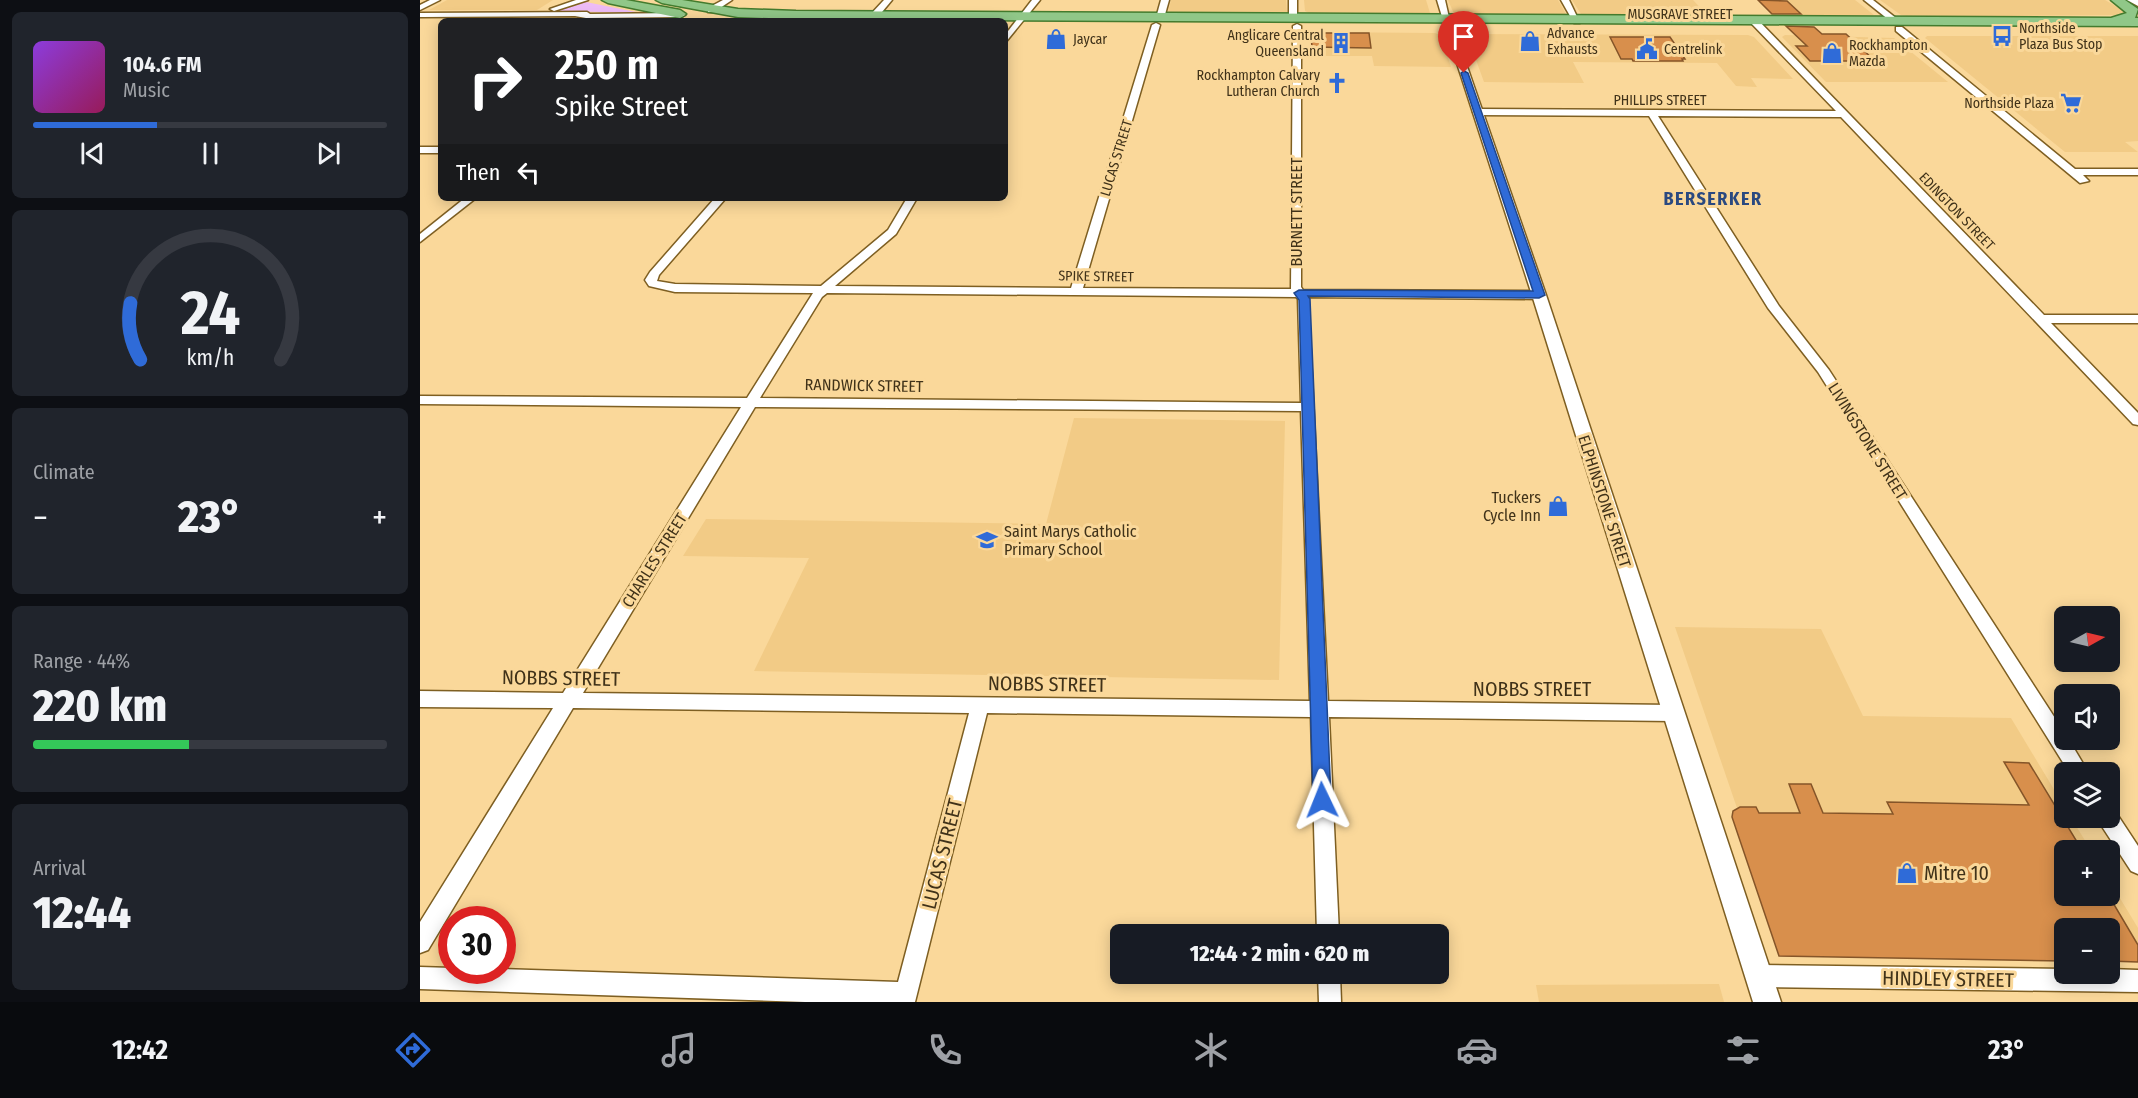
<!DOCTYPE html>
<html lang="en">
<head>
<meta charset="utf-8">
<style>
	:root { --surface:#171b24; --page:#20242c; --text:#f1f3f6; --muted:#9ea1a6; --line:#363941; --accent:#2f6bd8 }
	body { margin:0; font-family:"Fira Sans Condensed",sans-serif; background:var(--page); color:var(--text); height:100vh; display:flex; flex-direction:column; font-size:22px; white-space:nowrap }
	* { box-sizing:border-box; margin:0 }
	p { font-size:20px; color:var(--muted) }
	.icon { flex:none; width:33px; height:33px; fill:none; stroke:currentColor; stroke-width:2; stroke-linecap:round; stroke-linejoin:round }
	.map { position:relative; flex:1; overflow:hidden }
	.sheet { display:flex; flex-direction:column; gap:12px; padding:12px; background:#0d0f14; width:420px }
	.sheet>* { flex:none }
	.hud { position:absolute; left:18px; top:18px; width:570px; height:183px; border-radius:9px; box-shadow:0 3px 15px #0003; background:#202124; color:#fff; overflow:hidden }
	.needle { width:39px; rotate:82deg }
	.buttons { position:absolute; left:1634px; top:606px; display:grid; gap:12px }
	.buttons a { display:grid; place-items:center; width:66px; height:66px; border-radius:9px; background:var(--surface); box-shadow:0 3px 15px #0003; font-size:30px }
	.speed { position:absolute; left:18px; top:906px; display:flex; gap:12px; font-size:30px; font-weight:700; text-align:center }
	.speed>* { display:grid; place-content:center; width:78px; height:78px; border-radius:50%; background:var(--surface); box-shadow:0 3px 15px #0003; line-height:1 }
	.speed .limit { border:9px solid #d22; background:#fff; color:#111 }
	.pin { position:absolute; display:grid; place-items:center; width:51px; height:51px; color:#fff; margin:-62px -26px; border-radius:50% 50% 50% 0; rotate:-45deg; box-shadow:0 0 6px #0007 }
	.pin .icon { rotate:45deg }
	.me { position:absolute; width:66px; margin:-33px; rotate:358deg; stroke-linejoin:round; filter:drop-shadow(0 0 4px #0008) }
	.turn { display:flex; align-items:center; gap:21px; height:126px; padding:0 18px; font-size:27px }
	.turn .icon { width:78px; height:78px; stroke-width:2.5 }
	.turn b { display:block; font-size:42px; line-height:51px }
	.then { display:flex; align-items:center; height:57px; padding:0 18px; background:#0003; gap:12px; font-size:22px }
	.big { font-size:45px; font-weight:800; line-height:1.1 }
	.sheet .card { flex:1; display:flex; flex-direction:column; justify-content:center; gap:9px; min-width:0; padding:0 21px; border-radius:9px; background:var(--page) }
	.sheet .dial { align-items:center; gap:0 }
	.dial svg { height:156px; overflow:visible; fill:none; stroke:var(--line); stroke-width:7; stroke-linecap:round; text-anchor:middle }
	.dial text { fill:var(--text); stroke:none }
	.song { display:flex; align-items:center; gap:18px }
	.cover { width:72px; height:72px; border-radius:9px; background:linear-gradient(135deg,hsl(270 70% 55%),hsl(330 70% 35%)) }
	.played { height:6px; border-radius:3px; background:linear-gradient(90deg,var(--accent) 35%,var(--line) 35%) }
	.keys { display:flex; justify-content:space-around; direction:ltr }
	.heat { display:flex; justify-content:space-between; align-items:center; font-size:33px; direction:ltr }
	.charge { height:9px; border-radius:4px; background:linear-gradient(90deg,#34c759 44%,var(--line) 0) }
	.trip { position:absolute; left:690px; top:924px; width:339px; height:60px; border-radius:9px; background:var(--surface); box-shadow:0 3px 15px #0003; font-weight:800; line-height:60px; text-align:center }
	.tab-bar { display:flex; height:96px; justify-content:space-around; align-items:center; background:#090b0e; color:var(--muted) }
	.tab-bar .icon { width:42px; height:42px }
	.tab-bar .active { color:var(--accent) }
	.tab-bar b { font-size:27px; color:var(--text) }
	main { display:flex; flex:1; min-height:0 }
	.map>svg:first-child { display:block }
	.built { fill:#f2cb86 }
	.green { fill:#edbbf6 }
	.building { fill:#d88f4c; stroke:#855529; stroke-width:1.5 }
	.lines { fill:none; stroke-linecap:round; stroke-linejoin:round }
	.minor-casing { stroke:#7e5f22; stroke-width:3 }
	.tertiary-casing { stroke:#7e5f22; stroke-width:3 }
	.secondary-casing { stroke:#7e5f22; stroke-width:3 }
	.primary-casing { stroke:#447b2e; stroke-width:3 }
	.minor { fill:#fff; fill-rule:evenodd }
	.tertiary { fill:#fff; fill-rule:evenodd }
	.secondary { fill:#fff; fill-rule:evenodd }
	.primary { fill:#90c788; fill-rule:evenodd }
	.route { fill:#2f6bd8; stroke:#1f468c; stroke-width:1.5 }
	.labels { text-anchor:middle; stroke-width:6; stroke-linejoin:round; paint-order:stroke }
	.far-street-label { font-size:14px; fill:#403219; stroke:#fad89a }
	.far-poi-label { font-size:14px; fill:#403219; stroke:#fad89a; text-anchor:start }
	.street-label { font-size:16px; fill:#403219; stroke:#fad89a }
	.poi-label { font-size:16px; fill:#403219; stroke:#fad89a; text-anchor:end }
	.far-district-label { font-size:18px; font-weight:bold; letter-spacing:1.5px; fill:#2a4980; stroke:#fad89a }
	.near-street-label { font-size:20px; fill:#403219; stroke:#fad89a }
	.near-poi-label { font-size:20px; fill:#403219; stroke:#fad89a; text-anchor:start }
</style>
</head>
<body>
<main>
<section class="sheet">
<div class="card">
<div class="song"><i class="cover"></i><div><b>104.6 FM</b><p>Music</p></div></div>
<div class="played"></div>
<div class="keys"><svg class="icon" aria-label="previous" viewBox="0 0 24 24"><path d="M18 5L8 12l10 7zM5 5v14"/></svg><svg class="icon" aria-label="pause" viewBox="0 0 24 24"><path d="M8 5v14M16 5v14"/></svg><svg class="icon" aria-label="next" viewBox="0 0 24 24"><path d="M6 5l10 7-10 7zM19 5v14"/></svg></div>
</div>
<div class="card dial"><svg viewBox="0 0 100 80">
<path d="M14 69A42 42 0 1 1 86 69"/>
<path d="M14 69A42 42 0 0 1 9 40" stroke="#2f6bd8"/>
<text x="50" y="56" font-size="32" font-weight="700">24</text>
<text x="50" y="72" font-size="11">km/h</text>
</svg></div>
<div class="card"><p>Climate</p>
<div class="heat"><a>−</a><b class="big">23°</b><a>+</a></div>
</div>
<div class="card"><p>Range · 44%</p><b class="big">220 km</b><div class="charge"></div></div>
<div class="card"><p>Arrival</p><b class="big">12:44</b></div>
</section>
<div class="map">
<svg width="1718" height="1002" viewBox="0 0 1718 1002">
	<rect width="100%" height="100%" fill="#fad89a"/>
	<g class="built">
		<path d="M27,0h106l-16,10h-108z"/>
		<path d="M751,0h115l1,12 -6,3 -109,-1 -4,-2z"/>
		<path d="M884,0h122l4,13h-121l-4,-2z"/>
		<path d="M1028,0h110l9,16 -109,-1 -4,-1z"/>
		<path d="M1152,0h121l14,15 -126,-1z"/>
		<path d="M1366,0h69l19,15 -71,1z"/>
		<path d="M1460,0h225l19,11 -2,4 -210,2 -11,-2z"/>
		<path d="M891,32l124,1 6,2 10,32 -77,-1 -2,-10h-60z"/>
		<path d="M1050,34l278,1 6,2 39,42 -42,-1 6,9 -21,-1 -19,-23 -144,-1 11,21 -100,-1 -17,-47z"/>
		<path d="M1365,35l109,3 54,44h-122l-44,-45z"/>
		<path d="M1507,36h211v105l-13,1 13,10h-73l-140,-114z"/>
		<path d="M654,418l211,3 -6,259 -525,-9 55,-113 -126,-2 23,-37 340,5z"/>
		<path d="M1255,627l146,2 42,87 148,2 53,88v12h7l20,32h-27v46h45v-16l29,48v32l-29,-32h-45l-277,26z"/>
		<path d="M1299,984l5,18h-185l-3,-17z"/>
	</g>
	<path class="green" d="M166,2l55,11 -83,-2z"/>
	<g class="building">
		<path d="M1338,0l29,1 14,13h-29z"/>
		<path d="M1366,26l28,1 8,7h24l29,27h-65l-14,-15h11z"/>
		<path d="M897,33h52l2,15 -59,-1 -1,-12z"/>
		<path d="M1190,37h60l15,22h-3l1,2h-50l-1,-2h-11z"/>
		<path d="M1584,762l25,1 53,87h-18v46h45l29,49v17l-29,-1v-33h-45v33l-285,-5 -47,-139 1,-6 7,-4h16l3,6h41l-11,-29h22l12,29 70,1 -6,-12 142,3z"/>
	</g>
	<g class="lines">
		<defs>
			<g id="minor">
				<path d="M10,0h10l-20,10v-5z"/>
				<path d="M156,0h12l-34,11 -4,-2z"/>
				<path d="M303,0h9l-18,12h-6v-4z"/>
				<path d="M464,0h8l-15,18h-6v-4z"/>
				<path d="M612,0h8l-35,43v-8z"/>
				<path d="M741,0h8l-5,18 -4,2 -4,-2z"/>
				<path d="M869,0h8v19l-4,2 -4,-2z"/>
				<path d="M1017,0h8l5,22 -7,-2z"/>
				<path d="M1141,0h8l11,23h-6z"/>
				<path d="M1444,0h9l28,22 -7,2z"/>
				<path d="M167,12l3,2 91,-1 4,2 -4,2 -95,1 -11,-2 -155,1v-4z"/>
				<path d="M1331,19h6l287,296h94v8h-87l87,90v12l-5,-1 -292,-307 -183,-1 121,190 50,64 235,362v8h5l19,32h-19l-251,-400 -50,-64 -119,-192 -172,-1 -4,-3 4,-3 359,2 -85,-88z"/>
				<path d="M736,23l4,2 -77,263 208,1 2,-263 4,-2 4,2v261l2,3 236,1 6,4 -6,4 -231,-2 20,404 345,4 6,2 3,6 -3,6 -6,2 -344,-4 10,217h-22l-6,-217 -324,-4 -72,289h-110l-385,-13v-22l32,1v2l50,-1 396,13 71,-269 -396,-5 -145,242 -8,3v-31l133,-214 -133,-1v-16l143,2 178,-286 -321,-3v-8l327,2 66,-105 -138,-1 -26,-6 -4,-6 5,-8 65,-74h11l-67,77 -2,6 18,3 146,2 67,-56 19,-32h10l-21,36 -61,52 236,2 81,-263zM407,293l469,4 2,2 3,104 -541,-5 62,-101zM335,407l546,4 9,290 -727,-8z"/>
				<path d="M1476,27h6l173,142h63v6h-55l6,6 -9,2 -184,-152z"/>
				<rect x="0" y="147" width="21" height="6"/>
				<path d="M45,198h11l-56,44v-8z"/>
				<path d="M1689,809l6,2 23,35v28l-7,-3 -30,-46 -3,-7h11z"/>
				<path d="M1338,965l306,4v5h45v-5l29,1v22l-380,-5 -8,-3 -3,-8 3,-8z"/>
				<path d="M898,974h22l1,28h-22z"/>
			</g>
			<path id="tertiary" d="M1027,17l4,3 95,275 235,707h-28l-221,-707 -89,-275z"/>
			<path id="secondary" d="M1707,0h11v6z"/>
			<g id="primary">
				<path d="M182,0h24l54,10 6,4 -6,4 -72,-15z"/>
				<path d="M236,0h26l56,9 58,2 1315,7 16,-5 -16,-13h14l13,9 -3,9h3v8l-1342,-7 -58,-2 -76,-14z"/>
			</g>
		</defs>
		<use href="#minor" class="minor-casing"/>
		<use href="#tertiary" class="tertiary-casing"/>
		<use href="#secondary" class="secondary-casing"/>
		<use href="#primary" class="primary-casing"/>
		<use href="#minor" class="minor"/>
		<use href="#tertiary" class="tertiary"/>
		<use href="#secondary" class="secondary"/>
		<use href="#primary" class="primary"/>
	</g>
	<path class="route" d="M1044,71l4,2 77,222 -6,3 -231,-2 2,3 21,501 -3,6 -6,2 -7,-2 -2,-6 -14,-500 -5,-7 5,-3 234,1 -72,-218z"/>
	<defs>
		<symbol id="bus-bare" viewBox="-9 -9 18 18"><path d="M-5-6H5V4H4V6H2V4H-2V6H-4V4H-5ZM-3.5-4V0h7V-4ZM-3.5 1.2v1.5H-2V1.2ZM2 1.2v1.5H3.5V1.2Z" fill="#2f6bd8" stroke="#fad89a" stroke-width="2.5" paint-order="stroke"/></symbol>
		<symbol id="shop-bare" viewBox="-9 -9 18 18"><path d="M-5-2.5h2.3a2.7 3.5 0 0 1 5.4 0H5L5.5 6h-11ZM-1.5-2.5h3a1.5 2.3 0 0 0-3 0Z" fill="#2f6bd8" stroke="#fad89a" stroke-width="2.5" paint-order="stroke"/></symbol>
		<symbol id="building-bare" viewBox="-9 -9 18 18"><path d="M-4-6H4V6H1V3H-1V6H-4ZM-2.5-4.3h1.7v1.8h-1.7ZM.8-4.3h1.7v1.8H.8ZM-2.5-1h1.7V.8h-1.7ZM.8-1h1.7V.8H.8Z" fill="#2f6bd8" stroke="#fad89a" stroke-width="2.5" paint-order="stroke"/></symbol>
		<symbol id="civic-bare" viewBox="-9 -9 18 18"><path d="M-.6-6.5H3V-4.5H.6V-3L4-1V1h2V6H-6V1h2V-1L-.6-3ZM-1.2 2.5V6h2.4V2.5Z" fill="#2f6bd8" stroke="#fad89a" stroke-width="2.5" paint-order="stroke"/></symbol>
		<symbol id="church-bare" viewBox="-9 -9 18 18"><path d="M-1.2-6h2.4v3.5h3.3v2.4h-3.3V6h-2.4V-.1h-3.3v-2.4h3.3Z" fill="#2f6bd8" stroke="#fad89a" stroke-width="2.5" paint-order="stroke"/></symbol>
		<symbol id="supermarket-bare" viewBox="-9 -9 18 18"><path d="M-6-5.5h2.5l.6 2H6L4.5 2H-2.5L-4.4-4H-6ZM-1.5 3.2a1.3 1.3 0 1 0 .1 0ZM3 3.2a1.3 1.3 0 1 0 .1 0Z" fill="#2f6bd8" stroke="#fad89a" stroke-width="2.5" paint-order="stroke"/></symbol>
		<symbol id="school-bare" viewBox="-9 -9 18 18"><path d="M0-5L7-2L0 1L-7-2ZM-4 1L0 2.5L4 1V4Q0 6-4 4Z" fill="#2f6bd8" stroke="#fad89a" stroke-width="2.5" paint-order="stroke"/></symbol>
	</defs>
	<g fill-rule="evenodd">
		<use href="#bus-bare" x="1567" y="21" width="30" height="30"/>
		<use href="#shop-bare" x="621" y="24" width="30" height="30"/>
		<use href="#shop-bare" x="1095" y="26" width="30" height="30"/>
		<use href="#building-bare" x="906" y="28" width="30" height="30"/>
		<use href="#civic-bare" x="1212" y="34" width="30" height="30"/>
		<use href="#shop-bare" x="1397" y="38" width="30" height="30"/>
		<use href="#church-bare" x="902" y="68" width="30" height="30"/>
		<use href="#supermarket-bare" x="1636" y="88" width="30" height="30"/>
		<use href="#shop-bare" x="1123" y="491" width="30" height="30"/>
		<use href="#school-bare" x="552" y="525" width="30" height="30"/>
		<use href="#shop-bare" x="1472" y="858" width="30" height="30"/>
	</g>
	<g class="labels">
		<g class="far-street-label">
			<text x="1260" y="19">MUSGRAVE STREET</text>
			<text x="1240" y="105">PHILLIPS STREET</text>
			<text transform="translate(696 158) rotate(-73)" y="5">LUCAS STREET</text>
			<text transform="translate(1537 211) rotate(46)" y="5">EDINGTON STREET</text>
			<text transform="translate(676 276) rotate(1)" y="5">SPIKE STREET</text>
		</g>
		<g class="far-poi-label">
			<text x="1599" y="33">Northside<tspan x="1599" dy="16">Plaza Bus Stop</tspan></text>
			<text x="1127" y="38">Advance<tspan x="1127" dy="16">Exhausts</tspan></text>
			<text x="904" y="40" text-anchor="end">Anglicare Central<tspan x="904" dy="16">Queensland</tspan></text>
			<text x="653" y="44">Jaycar</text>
			<text x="1429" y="50">Rockhampton<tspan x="1429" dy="16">Mazda</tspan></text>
			<text x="1244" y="54">Centrelink</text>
			<text x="900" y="80" text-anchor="end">Rockhampton Calvary<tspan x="900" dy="16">Lutheran Church</tspan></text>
			<text x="1634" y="108" text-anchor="end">Northside Plaza</text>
		</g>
		<g class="street-label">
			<text transform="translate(876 212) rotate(-90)" y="6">BURNETT STREET</text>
			<text transform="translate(444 385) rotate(1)" y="6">RANDWICK STREET</text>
			<text transform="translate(1448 441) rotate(58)" y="6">LIVINGSTONE STREET</text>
			<text transform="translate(1185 501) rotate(72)" y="6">ELPHINSTONE STREET</text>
			<text transform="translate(234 560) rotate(-58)" y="6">CHARLES STREET</text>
		</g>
		<g class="poi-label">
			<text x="1121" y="503">Tuckers<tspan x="1121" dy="18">Cycle Inn</tspan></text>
			<text x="584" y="537" text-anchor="start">Saint Marys Catholic<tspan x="584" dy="18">Primary School</tspan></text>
		</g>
		<g class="far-district-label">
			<text x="1293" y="205">BERSERKER</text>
		</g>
		<g class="near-street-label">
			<text transform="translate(141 678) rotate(1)" y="7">NOBBS STREET</text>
			<text transform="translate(627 684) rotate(1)" y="7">NOBBS STREET</text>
			<text x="1112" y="696">NOBBS STREET</text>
			<text transform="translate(522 854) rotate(-76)" y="7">LUCAS STREET</text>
			<text transform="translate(1528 979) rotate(1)" y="7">HINDLEY STREET</text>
		</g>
		<g class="near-poi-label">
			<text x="1504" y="880">Mitre 10</text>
		</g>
	</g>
</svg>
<div class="buttons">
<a><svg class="needle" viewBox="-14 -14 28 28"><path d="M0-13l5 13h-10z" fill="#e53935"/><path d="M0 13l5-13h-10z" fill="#9ea1a6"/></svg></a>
<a><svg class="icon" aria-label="sound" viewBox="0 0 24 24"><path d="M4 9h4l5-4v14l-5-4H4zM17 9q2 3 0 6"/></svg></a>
<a><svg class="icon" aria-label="layers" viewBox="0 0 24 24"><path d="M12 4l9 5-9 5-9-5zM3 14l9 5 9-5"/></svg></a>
<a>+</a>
<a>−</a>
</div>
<div class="speed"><div class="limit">30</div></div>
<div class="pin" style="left:1044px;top:73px;background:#d93025"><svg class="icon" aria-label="arrive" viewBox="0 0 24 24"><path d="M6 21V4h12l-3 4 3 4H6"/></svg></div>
<svg class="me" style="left:902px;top:800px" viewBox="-20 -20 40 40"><path d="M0-17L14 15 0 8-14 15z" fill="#2f6bd8" stroke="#fff" stroke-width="4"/></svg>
<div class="trip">12:44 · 2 min · 620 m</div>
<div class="hud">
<div class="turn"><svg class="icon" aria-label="right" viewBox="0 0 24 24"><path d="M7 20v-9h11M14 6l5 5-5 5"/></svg><div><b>250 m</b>Spike Street</div></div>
<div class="then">Then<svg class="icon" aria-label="left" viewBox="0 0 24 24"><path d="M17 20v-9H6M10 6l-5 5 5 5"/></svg></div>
</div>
</div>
</main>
<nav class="tab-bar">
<b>12:42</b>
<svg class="icon active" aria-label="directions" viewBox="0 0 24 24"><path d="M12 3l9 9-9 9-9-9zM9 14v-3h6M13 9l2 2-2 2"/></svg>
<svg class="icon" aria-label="music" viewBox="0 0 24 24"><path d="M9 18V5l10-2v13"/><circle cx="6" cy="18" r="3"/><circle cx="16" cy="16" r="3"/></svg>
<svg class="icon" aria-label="phone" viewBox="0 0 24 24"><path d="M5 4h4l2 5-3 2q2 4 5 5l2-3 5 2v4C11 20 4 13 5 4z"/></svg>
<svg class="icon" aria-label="climate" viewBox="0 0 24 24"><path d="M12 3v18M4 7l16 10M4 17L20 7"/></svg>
<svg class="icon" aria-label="car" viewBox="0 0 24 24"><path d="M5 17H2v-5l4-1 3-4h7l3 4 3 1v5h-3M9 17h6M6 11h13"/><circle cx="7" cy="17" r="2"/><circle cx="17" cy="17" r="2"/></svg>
<svg class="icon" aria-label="filters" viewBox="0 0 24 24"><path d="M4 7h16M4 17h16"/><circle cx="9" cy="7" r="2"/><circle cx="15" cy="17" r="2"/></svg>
<b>23°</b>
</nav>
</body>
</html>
